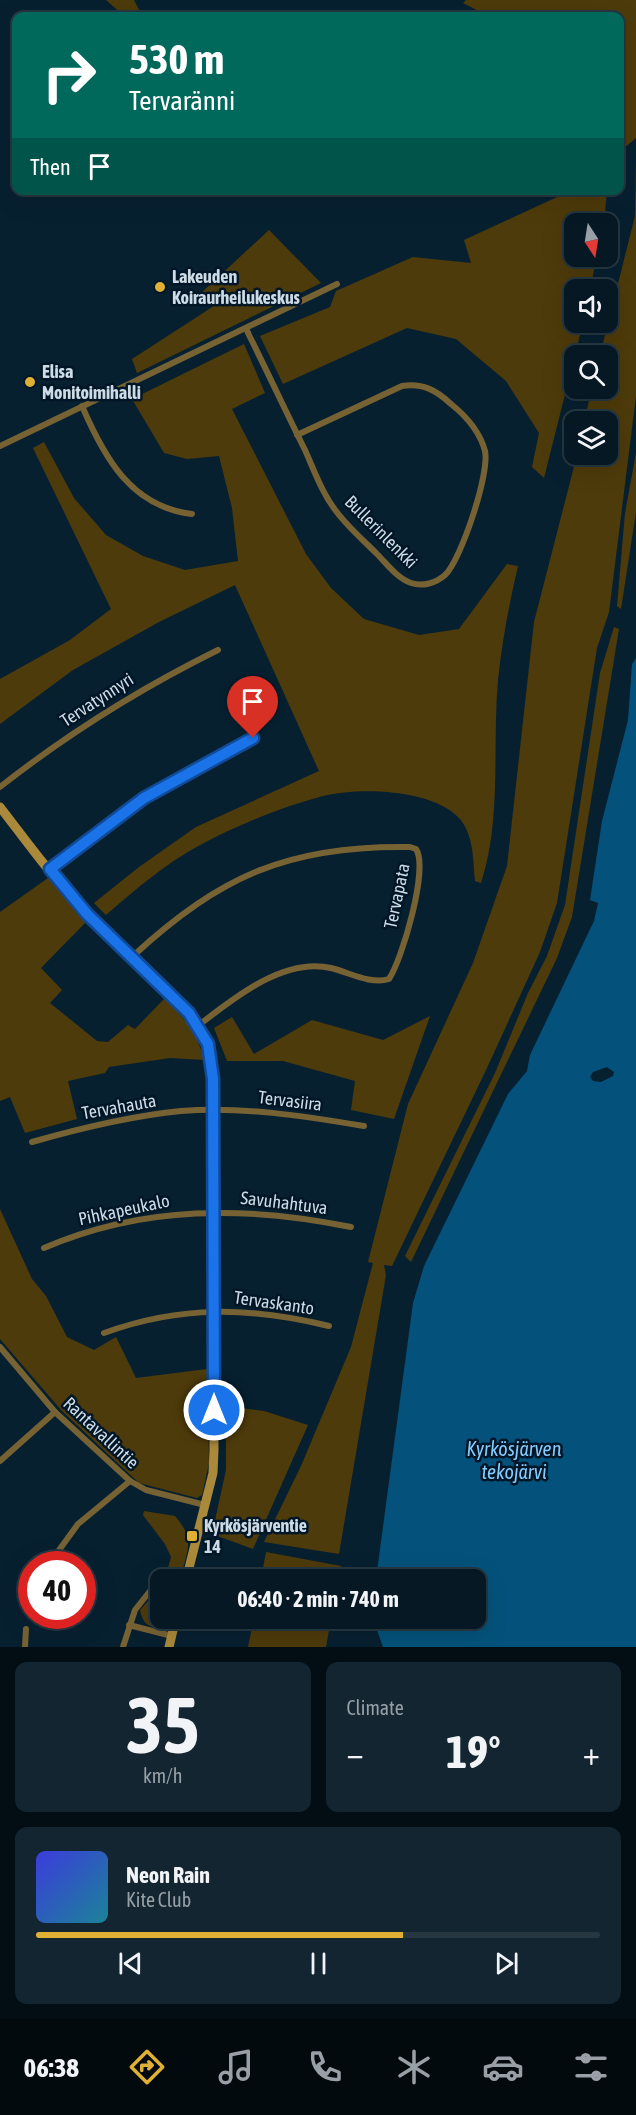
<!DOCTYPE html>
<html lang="en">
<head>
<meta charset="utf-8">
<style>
	:root { --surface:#051824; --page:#132531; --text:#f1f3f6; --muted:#97a0a6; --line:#263741; --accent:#e0b034 }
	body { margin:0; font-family:"Asap Condensed",sans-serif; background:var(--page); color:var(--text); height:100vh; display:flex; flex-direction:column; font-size:22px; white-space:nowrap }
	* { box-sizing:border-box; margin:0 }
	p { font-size:20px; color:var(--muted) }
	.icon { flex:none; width:33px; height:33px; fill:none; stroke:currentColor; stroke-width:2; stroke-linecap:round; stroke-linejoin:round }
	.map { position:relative; height:1647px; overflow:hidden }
	.sheet { display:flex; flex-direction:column; gap:15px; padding:15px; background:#030d14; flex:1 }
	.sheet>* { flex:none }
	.top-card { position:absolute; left:12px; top:12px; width:612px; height:183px; border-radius:12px; box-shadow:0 6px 24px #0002,0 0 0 2px var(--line); background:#00695c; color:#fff; overflow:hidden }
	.needle { width:39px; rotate:168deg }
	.tools { position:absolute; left:564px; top:213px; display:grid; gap:12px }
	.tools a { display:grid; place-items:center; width:54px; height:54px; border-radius:12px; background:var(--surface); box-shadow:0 6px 24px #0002,0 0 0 2px var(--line); font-size:30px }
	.speed { position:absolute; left:18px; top:1551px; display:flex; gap:12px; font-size:30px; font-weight:700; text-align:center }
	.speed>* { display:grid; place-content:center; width:78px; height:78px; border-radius:50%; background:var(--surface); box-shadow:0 6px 24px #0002,0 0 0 2px var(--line); line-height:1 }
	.speed .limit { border:9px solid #d22; background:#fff; color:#111 }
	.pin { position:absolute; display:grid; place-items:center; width:51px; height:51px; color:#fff; margin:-62px -26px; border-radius:50% 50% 50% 0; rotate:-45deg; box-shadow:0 0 6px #0007 }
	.pin .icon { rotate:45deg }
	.me { position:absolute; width:66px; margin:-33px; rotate:0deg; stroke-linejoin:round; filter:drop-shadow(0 0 4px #0008) }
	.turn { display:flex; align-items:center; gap:21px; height:126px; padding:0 18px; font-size:27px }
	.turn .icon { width:78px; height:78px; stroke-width:2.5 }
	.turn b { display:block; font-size:42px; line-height:51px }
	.then { display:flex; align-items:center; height:57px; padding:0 18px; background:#0003; gap:12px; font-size:22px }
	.big { font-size:45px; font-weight:700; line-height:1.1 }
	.sheet .tile { flex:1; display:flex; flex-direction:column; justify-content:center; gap:9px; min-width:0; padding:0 21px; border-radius:12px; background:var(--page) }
	.sheet .dial { align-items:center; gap:0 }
	.dial b { font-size:78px; line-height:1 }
	.song { display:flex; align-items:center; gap:18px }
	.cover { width:72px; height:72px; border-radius:9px; background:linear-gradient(135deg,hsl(240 70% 55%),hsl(190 70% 35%)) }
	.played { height:6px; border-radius:3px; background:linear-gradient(90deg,var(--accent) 65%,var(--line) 65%) }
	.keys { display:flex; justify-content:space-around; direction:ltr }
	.heat { display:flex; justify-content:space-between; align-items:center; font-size:33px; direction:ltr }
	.sheet .tiles { flex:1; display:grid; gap:15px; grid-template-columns:1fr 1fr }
	.tile:last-child { grid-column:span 2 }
	.trip { position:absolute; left:150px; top:1569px; width:336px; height:60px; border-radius:12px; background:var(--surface); box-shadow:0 6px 24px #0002,0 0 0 2px var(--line); font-weight:700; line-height:60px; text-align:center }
	.dock { display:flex; height:96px; justify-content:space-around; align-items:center; background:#020a0e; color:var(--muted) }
	.dock .icon { width:42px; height:42px }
	.dock .active { color:var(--accent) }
	.dock b { font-size:27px; color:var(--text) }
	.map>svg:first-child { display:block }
	.green { fill:#4e3b0b }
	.water { fill:#04527b; fill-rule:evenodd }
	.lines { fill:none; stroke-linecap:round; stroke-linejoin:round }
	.street { stroke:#776234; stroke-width:6 }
	.secondary { stroke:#aa893a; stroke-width:9 }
	.route-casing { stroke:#114b97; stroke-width:15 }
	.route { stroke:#1a73e8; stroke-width:10 }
	.poi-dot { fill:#e0b034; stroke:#011626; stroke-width:2 }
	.labels { text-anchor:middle; stroke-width:5; stroke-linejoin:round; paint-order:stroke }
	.poi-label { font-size:18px; font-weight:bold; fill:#cddbe6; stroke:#011626; text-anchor:start }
	.street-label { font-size:18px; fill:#cddbe6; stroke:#011626 }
	.water-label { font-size:20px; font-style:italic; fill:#85cbfd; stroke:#011626 }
</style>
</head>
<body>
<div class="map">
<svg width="636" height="1647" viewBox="0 0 636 1647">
	<rect width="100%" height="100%" fill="#072030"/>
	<g class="green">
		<path d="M106,0h28l8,16h-18z"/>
		<path d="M466,0h170v138l-13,11 -3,-25v-108h-132l-25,-13z"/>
		<path d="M636,161v235l-27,216 -12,36 -40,255 -17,49 -53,116 -95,198 -8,-1 2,10 -47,279 -75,-12 37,-76 50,-119 22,-84 -5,-1 40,-158 65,-141 34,-97 27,-244 43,-167 31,-1v-32l-24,-1 8,-32 16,-1v-32l-8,-1 35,-139z"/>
		<path d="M570,191h37l-3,32 -30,1v32l23,1 -7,32 -16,1v32l9,1 -39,155 -12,-11 7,-34 -33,-52 -50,-42 -49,-11 -124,56 -23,-48 70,-29 6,-16 77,-34 58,6 -7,-23z"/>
		<path d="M269,230l52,53 -184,90 -5,-14 85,-55 -16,-11z"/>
		<path d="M244,344l21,49 -33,16 74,145 25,34 33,31 55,16 40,-6 48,-65 11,2c-9,38 -16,76 -20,114 -6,67 4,139 -17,203l-6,-2c-2,-21 -1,-48 -17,-64 -27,-28 -99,-30 -135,-21 -42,11 -85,29 -123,49 -34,18 -65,45 -94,70l-12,-12 45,-36 57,-40 123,-56 -84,-186 -76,37 -86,48 -73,54v-45l70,-39 41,-31 -78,-161 11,-6 30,56 32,37 37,21 42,14 53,-9 -6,-53 -13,-52 -32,3 -23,-6 -32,-54z"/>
		<path d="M636,453v59l-15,97 -4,-3 8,-93z"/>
		<path d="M614,627l5,2 -47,288 -15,41 -146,304 -6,-6 90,-183 33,-80 19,-37 18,-51 35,-232z"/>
		<path d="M48,878l38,44 -45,46 21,22 -12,13 47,38 11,1 20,-17 7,4 30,-31 28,31 12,31 -35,-2 -61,9 -4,6 -37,8 9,38 -52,14 -15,-36 -10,4v-189z"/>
		<path d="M430,1016l-36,103 -43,-9 4,-29 -72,-20h-56l-13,-33 18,-11 22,37 58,-34 71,20z"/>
		<path d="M0,1209l32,70 14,17 21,41 27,13 22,-13 20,41 71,-9 2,94 -7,32 -5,3 -58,-15 -77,-72 -62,-72z"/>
		<path d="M226,1406l38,5 44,14 -55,124 -41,-15 14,-64z"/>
		<path d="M144,1511l31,5c21,24 12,35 5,63h-15l6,-22 -6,-13 -22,-29z"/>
		<path d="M266,1552l75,14 -3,13h-77z"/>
		<path d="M160,1588v30l10,1 -2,7 -5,3c-15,-2 -20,-5 -23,-19z"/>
		<path d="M254,1618l77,1 -5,28h-78z"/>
	</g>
	<path class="water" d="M636,658v989h-253l-10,-28 103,-1v-38l-100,-1 37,-276 11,-37 84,-172 19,-23 3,-16 64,-134 4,-18 -8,-3 12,-79 26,-101 4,-56zM607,1067l7,5 -1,4 -12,6 -8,-1 -3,-4 3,-5z"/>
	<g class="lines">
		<g class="street">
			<path d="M246,328l3,7c19,38 37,77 56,115 9,20 17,43 31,61 11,15 27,29 41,43 10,10 20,24 34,29 12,4 25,0 34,-8 16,-15 45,-102 40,-124 -5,-19 -19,-35 -34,-47 -15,-14 -28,-21 -49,-18l-105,49"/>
			<path d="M82,406c22,51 49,101 110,108"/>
			<path d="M0,446l337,-162"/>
			<path d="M0,787c70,-55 139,-98 218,-137"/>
			<path d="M50,869l94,-71 109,-60"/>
			<path d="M133,956c88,-81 157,-111 277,-109l6,2c13,19 -14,111 -27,130 -18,6 -41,-7 -58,-11 -47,-11 -97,30 -132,57"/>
			<path d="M32,1142c49,-14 98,-26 149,-31 61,-5 122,5 183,15"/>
			<path d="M44,1248c100,-43 202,-42 307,-21"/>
			<path d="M104,1333c77,-28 146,-26 225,-7"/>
			<path d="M0,1347l55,65 75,69 16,9 59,15"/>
			<path d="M0,1461l55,-49"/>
			<path d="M49,1564l29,-40 52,-43"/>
			<path d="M129,1625l43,11"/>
			<path d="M25,1647l1,-18"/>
			<path d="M123,1647l12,-37 15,-19"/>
		</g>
		<g class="secondary">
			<path d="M0,807c27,35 55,74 86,106 43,43 111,87 126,147l2,390 -1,23 -27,107"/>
			<path d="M169,1647l7,-29"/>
		</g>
	</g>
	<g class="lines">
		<defs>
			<path id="route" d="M214,1410l-1,-331 -5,-35 -19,-31 -102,-99 -37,-45 94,-71 109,-60"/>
		</defs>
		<use href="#route" class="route-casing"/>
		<use href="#route" class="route"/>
	</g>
	<g class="poi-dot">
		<circle cx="160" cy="287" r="6"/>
		<circle cx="30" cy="382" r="6"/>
		<rect x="186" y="1530" width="12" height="12" rx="3"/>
	</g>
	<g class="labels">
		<g class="poi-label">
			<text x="172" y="283">Lakeuden<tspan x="172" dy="21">Koiraurheilukeskus</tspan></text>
			<text x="42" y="378">Elisa<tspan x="42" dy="21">Monitoimihalli</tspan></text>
			<text x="204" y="1532">Kyrkösjärventie<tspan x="204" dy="21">14</tspan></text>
		</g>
		<g class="street-label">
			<text transform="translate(381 532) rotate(45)" y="6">Bullerinlenkki</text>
			<text transform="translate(97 700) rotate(-33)" y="6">Tervatynnyri</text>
			<text transform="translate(397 896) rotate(-78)" y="6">Tervapata</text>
			<text transform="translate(290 1101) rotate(7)" y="6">Tervasiira</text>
			<text transform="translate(119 1107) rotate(-10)" y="6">Tervahauta</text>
			<text transform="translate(284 1203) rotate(7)" y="6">Savuhahtuva</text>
			<text transform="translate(124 1210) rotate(-12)" y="6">Pihkapeukalo</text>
			<text transform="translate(274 1303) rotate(8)" y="6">Tervaskanto</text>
			<text transform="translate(101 1433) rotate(43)" y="6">Rantavallintie</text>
		</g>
		<g class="water-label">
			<text x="514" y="1456">Kyrkösjärven<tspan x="514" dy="23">tekojärvi</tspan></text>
		</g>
	</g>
</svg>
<div class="tools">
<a><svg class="needle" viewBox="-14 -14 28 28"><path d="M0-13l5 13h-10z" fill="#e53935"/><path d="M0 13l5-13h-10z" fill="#97a0a6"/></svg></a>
<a><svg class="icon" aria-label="sound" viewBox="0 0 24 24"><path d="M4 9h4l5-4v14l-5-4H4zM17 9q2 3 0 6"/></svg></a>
<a><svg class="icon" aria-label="search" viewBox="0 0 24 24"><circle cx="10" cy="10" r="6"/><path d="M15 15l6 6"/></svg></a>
<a><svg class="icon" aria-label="layers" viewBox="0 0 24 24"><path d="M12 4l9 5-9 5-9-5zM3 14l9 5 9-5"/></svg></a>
</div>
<div class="speed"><div class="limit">40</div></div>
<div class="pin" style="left:253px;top:738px;background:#d93025"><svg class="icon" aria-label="arrive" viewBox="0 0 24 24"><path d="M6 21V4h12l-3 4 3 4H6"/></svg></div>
<svg class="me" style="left:214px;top:1410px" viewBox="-20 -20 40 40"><circle r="17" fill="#1a73e8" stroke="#fff" stroke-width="3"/><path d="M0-11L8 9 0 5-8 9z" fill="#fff"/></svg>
<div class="trip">06:40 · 2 min · 740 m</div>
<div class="top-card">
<div class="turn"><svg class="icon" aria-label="right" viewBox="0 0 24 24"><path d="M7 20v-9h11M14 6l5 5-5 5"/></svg><div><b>530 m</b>Tervaränni</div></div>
<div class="then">Then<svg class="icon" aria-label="arrive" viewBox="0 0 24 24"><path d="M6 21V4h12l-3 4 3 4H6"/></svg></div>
</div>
</div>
<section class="sheet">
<div class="tiles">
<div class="tile dial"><b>35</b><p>km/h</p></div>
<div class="tile"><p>Climate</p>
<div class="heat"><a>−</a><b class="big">19°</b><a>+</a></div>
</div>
<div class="tile">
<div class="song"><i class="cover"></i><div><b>Neon Rain</b><p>Kite Club</p></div></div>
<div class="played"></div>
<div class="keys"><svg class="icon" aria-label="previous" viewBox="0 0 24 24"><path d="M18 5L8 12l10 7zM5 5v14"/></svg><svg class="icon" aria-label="pause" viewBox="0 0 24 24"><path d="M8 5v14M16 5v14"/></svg><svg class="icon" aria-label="next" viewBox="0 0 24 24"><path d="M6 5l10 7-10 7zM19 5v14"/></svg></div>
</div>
</div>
</section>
<nav class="dock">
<b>06:38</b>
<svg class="icon active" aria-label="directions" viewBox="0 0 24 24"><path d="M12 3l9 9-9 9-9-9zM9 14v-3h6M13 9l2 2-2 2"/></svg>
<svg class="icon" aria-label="music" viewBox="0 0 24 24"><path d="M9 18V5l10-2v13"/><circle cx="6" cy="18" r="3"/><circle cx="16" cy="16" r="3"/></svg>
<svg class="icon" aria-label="phone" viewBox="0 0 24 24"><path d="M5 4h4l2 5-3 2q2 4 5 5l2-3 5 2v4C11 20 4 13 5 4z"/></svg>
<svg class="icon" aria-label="climate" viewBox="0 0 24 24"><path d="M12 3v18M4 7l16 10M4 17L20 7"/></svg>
<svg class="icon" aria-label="car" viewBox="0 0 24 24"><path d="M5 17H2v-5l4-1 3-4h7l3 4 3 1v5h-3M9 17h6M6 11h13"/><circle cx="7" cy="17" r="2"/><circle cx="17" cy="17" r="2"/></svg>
<svg class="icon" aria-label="filters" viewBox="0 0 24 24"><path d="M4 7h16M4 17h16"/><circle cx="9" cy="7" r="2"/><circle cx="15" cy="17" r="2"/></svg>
</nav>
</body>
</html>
